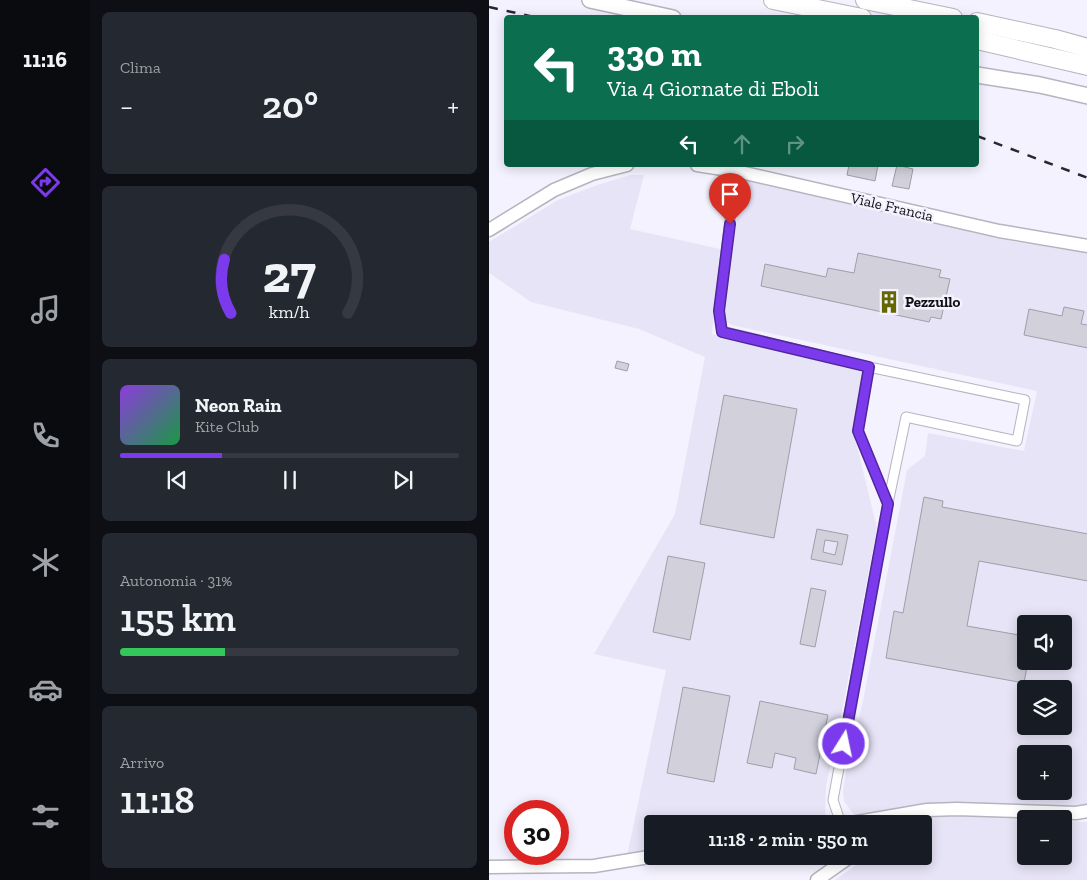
<!DOCTYPE html>
<html lang="it">
<head>
<meta charset="utf-8">
<style>
	:root { --surface:#171b24; --page:#242831; --text:#f1f3f6; --muted:#9ea1a6; --line:#363941; --accent:#7c3aed }
	body { margin:0; font-family:"Zilla Slab",serif; background:var(--page); color:var(--text); height:100vh; display:flex; flex-direction:column; font-size:19px; white-space:nowrap }
	* { box-sizing:border-box; margin:0 }
	p { font-size:16px; color:var(--muted) }
	.icon { flex:none; width:28px; height:28px; fill:none; stroke:currentColor; stroke-width:2; stroke-linecap:round; stroke-linejoin:round }
	.map { position:relative; flex:1; overflow:hidden }
	.sheet { display:flex; flex-direction:column; gap:12px; padding:12px; background:#0d0f14; width:399px }
	.sheet>* { flex:none }
	.banner { position:absolute; left:15px; top:15px; width:475px; height:152px; border-radius:5px; box-shadow:0 2px 12px #0003; background:#0b6e4f; color:#fff; overflow:hidden }
	.fabs { position:absolute; left:528px; top:615px; display:grid; gap:10px }
	.fabs a { display:grid; place-items:center; width:55px; height:55px; border-radius:5px; background:var(--surface); box-shadow:0 2px 12px #0003; font-size:25px }
	.speed { position:absolute; left:15px; top:800px; display:flex; gap:10px; font-size:25px; font-weight:700; text-align:center }
	.speed>* { display:grid; place-content:center; width:65px; height:65px; border-radius:50%; background:var(--surface); box-shadow:0 2px 12px #0003; line-height:1 }
	.speed .limit { border:8px solid #d22; background:#fff; color:#111 }
	.pin { position:absolute; display:grid; place-items:center; width:42px; height:42px; color:#fff; margin:-51px -21px; border-radius:50% 50% 50% 0; rotate:-45deg; box-shadow:0 0 5px #0007 }
	.pin .icon { rotate:45deg }
	.me { position:absolute; width:55px; margin:-28px; rotate:10deg; stroke-linejoin:round; filter:drop-shadow(0 0 4px #0008) }
	.turn { display:flex; align-items:center; gap:18px; height:105px; padding:0 20px; font-size:22px }
	.turn .icon { width:65px; height:65px; stroke-width:2.5 }
	.turn b { display:block; font-size:35px; line-height:42px }
	.lanes { display:flex; align-items:center; height:48px; padding:0 20px; background:#0003; justify-content:center; gap:25px; direction:ltr }
	.lanes .off { opacity:.35 }
	.big { font-size:38px; font-weight:600; line-height:1.1 }
	.sheet .tile { flex:1; display:flex; flex-direction:column; justify-content:center; gap:8px; min-width:0; padding:0 18px; border-radius:8px; background:var(--page) }
	.sheet .dial { align-items:center; gap:0 }
	.dial svg { height:130px; overflow:visible; fill:none; stroke:var(--line); stroke-width:7; stroke-linecap:round; text-anchor:middle }
	.dial text { fill:var(--text); stroke:none }
	.song { display:flex; align-items:center; gap:15px }
	.cover { width:60px; height:60px; border-radius:8px; background:linear-gradient(135deg,hsl(270 70% 55%),hsl(140 70% 35%)) }
	.played { height:5px; border-radius:2px; background:linear-gradient(90deg,var(--accent) 30%,var(--line) 30%) }
	.keys { display:flex; justify-content:space-around; direction:ltr }
	.heat { display:flex; justify-content:space-between; align-items:center; font-size:28px; direction:ltr }
	.charge { height:8px; border-radius:4px; background:linear-gradient(90deg,#34c759 31%,var(--line) 0) }
	.trip { position:absolute; left:155px; top:815px; width:288px; height:50px; border-radius:5px; background:var(--surface); box-shadow:0 2px 12px #0003; font-weight:600; line-height:50px; text-align:center }
	main { display:flex; flex:1; min-height:0 }
	.menu { display:flex; flex-direction:column; width:90px; justify-content:space-around; align-items:center; background:#090b0e; color:var(--muted) }
	.menu .icon { width:35px; height:35px }
	.menu .current { color:var(--accent) }
	.menu b { font-size:22px; color:var(--text) }
	.map>svg:first-child { display:block }
	.built { fill:#e7e4f7; fill-rule:evenodd }
	.building { fill:#d1d0db; stroke:#9f9ea9; fill-rule:evenodd }
	.lines { fill:none; stroke-linecap:round; stroke-linejoin:round }
	.street-casing { stroke:#b5b4bf; stroke-width:11 }
	.secondary-casing { stroke:#b5b4bf; stroke-width:15 }
	.primary-casing { stroke:#b5b4bf; stroke-width:18 }
	.highway-casing { stroke:#b5b4bf; stroke-width:20 }
	.street { stroke:#fff; stroke-width:9 }
	.secondary { stroke:#fff; stroke-width:12 }
	.primary { stroke:#fff; stroke-width:15 }
	.highway { stroke:#fff; stroke-width:18 }
	.rail { stroke:#28272c; stroke-width:2.5; stroke-dasharray:9 9; stroke-linecap:butt }
	.route-casing { stroke:#51269a; stroke-width:12 }
	.route { stroke:#7c3aed; stroke-width:9 }
	.labels { text-anchor:middle; stroke-width:5; stroke-linejoin:round; paint-order:stroke }
	.street-label { font-size:15px; fill:#100f13; stroke:#f4f2fe }
	.poi-label { font-size:15px; font-weight:bold; fill:#100f13; stroke:#f4f2fe; text-anchor:start }
</style>
</head>
<body>
<main>
<nav class="menu">
<b>11:16</b>
<svg class="icon current" aria-label="directions" viewBox="0 0 24 24"><path d="M12 3l9 9-9 9-9-9zM9 14v-3h6M13 9l2 2-2 2"/></svg>
<svg class="icon" aria-label="music" viewBox="0 0 24 24"><path d="M9 18V5l10-2v13"/><circle cx="6" cy="18" r="3"/><circle cx="16" cy="16" r="3"/></svg>
<svg class="icon" aria-label="phone" viewBox="0 0 24 24"><path d="M5 4h4l2 5-3 2q2 4 5 5l2-3 5 2v4C11 20 4 13 5 4z"/></svg>
<svg class="icon" aria-label="climate" viewBox="0 0 24 24"><path d="M12 3v18M4 7l16 10M4 17L20 7"/></svg>
<svg class="icon" aria-label="car" viewBox="0 0 24 24"><path d="M5 17H2v-5l4-1 3-4h7l3 4 3 1v5h-3M9 17h6M6 11h13"/><circle cx="7" cy="17" r="2"/><circle cx="17" cy="17" r="2"/></svg>
<svg class="icon" aria-label="filters" viewBox="0 0 24 24"><path d="M4 7h16M4 17h16"/><circle cx="9" cy="7" r="2"/><circle cx="15" cy="17" r="2"/></svg>
</nav>
<section class="sheet">
<div class="tile"><p>Clima</p>
<div class="heat"><a>−</a><b class="big">20°</b><a>+</a></div>
</div>
<div class="tile dial"><svg viewBox="0 0 100 80">
<path d="M14 69A42 42 0 1 1 86 69"/>
<path d="M14 69A42 42 0 0 1 10 36" stroke="#7c3aed"/>
<text x="50" y="56" font-size="32" font-weight="700">27</text>
<text x="50" y="72" font-size="11">km/h</text>
</svg></div>
<div class="tile">
<div class="song"><i class="cover"></i><div><b>Neon Rain</b><p>Kite Club</p></div></div>
<div class="played"></div>
<div class="keys"><svg class="icon" aria-label="previous" viewBox="0 0 24 24"><path d="M18 5L8 12l10 7zM5 5v14"/></svg><svg class="icon" aria-label="pause" viewBox="0 0 24 24"><path d="M8 5v14M16 5v14"/></svg><svg class="icon" aria-label="next" viewBox="0 0 24 24"><path d="M6 5l10 7-10 7zM19 5v14"/></svg></div>
</div>
<div class="tile"><p>Autonomia · 31%</p><b class="big">155 km</b><div class="charge"></div></div>
<div class="tile"><p>Arrivo</p><b class="big">11:18</b></div>
</section>
<div class="map">
<svg width="599" height="880" viewBox="0 0 599 880">
	<rect width="100%" height="100%" fill="#f4f2fe"/>
	<g class="built">
		<path d="M142,175h13l-14,54 90,20 -8,85 151,34 -10,62 24,98 -34,178 -17,80 -1,34 -20,4h-152v27l-26,5 39,-186 -72,-16 81,-140 30,-157 -66,-28 -108,-27 -42,-29v-31l69,-42 39,-15z"/>
		<path d="M260,181l255,59 83,13v553l-44,1 -87,-3 -40,1 -61,11 -11,-15 -1,-10 3,-18 17,-72 44,-231 18,-14 3,-23 96,18 13,-60 -305,-66 -5,-3 -2,-8 16,-128 2,-4zM536,624h38v37h-38zM536,689h38v37h-38zM536,754h38v37h-38z"/>
		<path d="M442,815l65,1 32,3h-3v37h38v-35l24,1v58h-252l34,-24h54v-32h-8z"/>
	</g>
	<g class="building">
		<path d="M360,165h29l-3,16 -28,-6z"/>
		<path d="M408,165l16,4 -4,20 -17,-3z"/>
		<path d="M369,253l83,17 -2,7 11,2 -9,40 -10,-2 -2,5 -168,-36 4,-22 61,13 2,-9 26,5z"/>
		<path d="M575,307l20,4 -3,13 7,1v23l-64,-13 5,-26 33,7z"/>
		<path d="M128,361l12,3 -2,7 -12,-3z"/>
		<path d="M235,395l73,14 -23,129 -74,-14z"/>
		<path d="M435,497l19,4 -1,6 146,27v47l-109,-20 -12,65 58,10v25h3l-4,22 -138,-25 8,-47 9,2z"/>
		<path d="M328,529l31,6 -6,30 -31,-6zM336,540l13,2 -3,13 -12,-3z"/>
		<path d="M179,556l37,7 -15,77 -37,-8z"/>
		<path d="M322,588l15,3 -11,56 -15,-3z"/>
		<path d="M194,687l47,9 -16,86 -47,-9z"/>
		<path d="M271,701l68,14 -12,59 -22,-5 2,-11 -21,-5 -3,15 -25,-5z"/>
	</g>
	<g class="lines">
		<defs>
			<g id="street">
				<path d="M247,171l-17,140 3,20 147,36 -11,64 30,73 -55,296 8,24"/>
				<path d="M380,367l156,33 -8,41 -111,-24 -18,86"/>
			</g>
			<g id="secondary">
				<path d="M208,165l39,6 263,60 89,15"/>
				<path d="M0,230l65,-40 38,-16 35,-9"/>
				<path d="M357,824l81,-14 30,-1 119,4 12,-2"/>
				<path d="M0,867l105,-1 61,-10"/>
				<path d="M328,880l34,-24"/>
			</g>
			<g id="primary">
				<path d="M101,0l83,18"/>
				<path d="M488,75l63,10 48,11"/>
			</g>
			<g id="highway">
				<path d="M284,0l89,18"/>
				<path d="M376,0l88,18"/>
				<path d="M488,22l78,17 33,9"/>
				<path d="M488,40l111,26"/>
			</g>
		</defs>
		<use href="#street" class="street-casing"/>
		<use href="#secondary" class="secondary-casing"/>
		<use href="#primary" class="primary-casing"/>
		<use href="#highway" class="highway-casing"/>
		<use href="#street" class="street"/>
		<use href="#secondary" class="secondary"/>
		<use href="#primary" class="primary"/>
		<use href="#highway" class="highway"/>
		<g class="rail">
			<path d="M0,7l50,11"/>
			<path d="M488,136l111,42"/>
		</g>
	</g>
	<g class="lines">
		<defs>
			<path id="route" d="M241,224l-11,87 3,21 147,35 -11,64 30,73 -44,240"/>
		</defs>
		<use href="#route" class="route-casing"/>
		<use href="#route" class="route"/>
	</g>
	<defs>
		<symbol id="building-bare" viewBox="-9 -9 18 18"><path d="M-4-6H4V6H1V3H-1V6H-4ZM-2.5-4.3h1.7v1.8h-1.7ZM.8-4.3h1.7v1.8H.8ZM-2.5-1h1.7V.8h-1.7ZM.8-1h1.7V.8H.8Z" fill="#636601" stroke="#f4f2fe" stroke-width="2.5" paint-order="stroke"/></symbol>
	</defs>
	<g fill-rule="evenodd">
		<use href="#building-bare" x="384" y="286" width="32" height="32"/>
	</g>
	<g class="labels">
		<g class="street-label">
			<text transform="translate(403 207) rotate(13)" y="5">Viale Francia</text>
		</g>
		<g class="poi-label">
			<text x="416" y="307">Pezzullo</text>
		</g>
	</g>
</svg>
<div class="fabs">
<a><svg class="icon" aria-label="sound" viewBox="0 0 24 24"><path d="M4 9h4l5-4v14l-5-4H4zM17 9q2 3 0 6"/></svg></a>
<a><svg class="icon" aria-label="layers" viewBox="0 0 24 24"><path d="M12 4l9 5-9 5-9-5zM3 14l9 5 9-5"/></svg></a>
<a>+</a>
<a>−</a>
</div>
<div class="speed"><div class="limit">30</div></div>
<div class="pin" style="left:241px;top:224px;background:#d93025"><svg class="icon" aria-label="arrive" viewBox="0 0 24 24"><path d="M6 21V4h12l-3 4 3 4H6"/></svg></div>
<svg class="me" style="left:355px;top:744px" viewBox="-20 -20 40 40"><circle r="17" fill="#7c3aed" stroke="#fff" stroke-width="3"/><path d="M0-11L8 9 0 5-8 9z" fill="#fff"/></svg>
<div class="trip">11:18 · 2 min · 550 m</div>
<div class="banner">
<div class="turn"><svg class="icon" aria-label="left" viewBox="0 0 24 24"><path d="M17 20v-9H6M10 6l-5 5 5 5"/></svg><div><b>330 m</b>Via 4 Giornate di Eboli</div></div>
<div class="lanes"><svg class="icon" aria-label="left" viewBox="0 0 24 24"><path d="M17 20v-9H6M10 6l-5 5 5 5"/></svg><svg class="icon off" aria-label="ahead" viewBox="0 0 24 24"><path d="M12 20V5M6 11l6-6 6 6"/></svg><svg class="icon off" aria-label="right" viewBox="0 0 24 24"><path d="M7 20v-9h11M14 6l5 5-5 5"/></svg></div>
</div>
</div>
</main>
</body>
</html>
